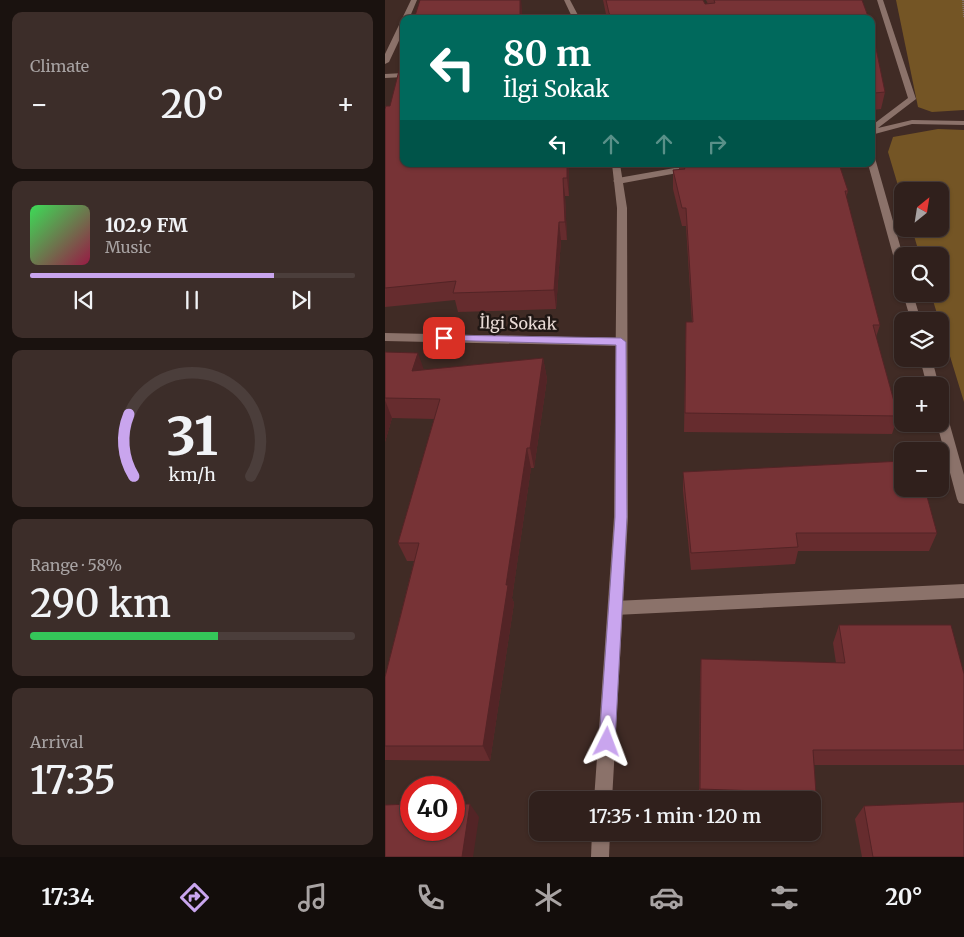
<!DOCTYPE html>
<html lang="en">
<head>
<meta charset="utf-8">
<style>
	:root { --surface:#30201c; --page:#3c2d29; --text:#f1f3f6; --muted:#a8a3a3; --line:#4b3e3b; --accent:#c9a5ee }
	body { margin:0; font-family:Merriweather,serif; background:var(--page); color:var(--text); height:100vh; display:flex; flex-direction:column; font-size:19px; white-space:nowrap }
	* { box-sizing:border-box; margin:0 }
	p { font-size:16px; color:var(--muted) }
	.icon { flex:none; width:28px; height:28px; fill:none; stroke:currentColor; stroke-width:2; stroke-linecap:round; stroke-linejoin:round }
	.map { position:relative; flex:1; overflow:hidden }
	.sheet { display:flex; flex-direction:column; gap:12px; padding:12px; background:#1a120f; width:385px }
	.sheet>* { flex:none }
	.guide { position:absolute; left:15px; top:15px; width:475px; height:152px; border-radius:10px; box-shadow:0 1px 4px #0004,0 0 0 1px var(--line); background:#00695c; color:#fff; overflow:hidden }
	.needle { width:32px; rotate:30deg }
	.tools { position:absolute; left:509px; top:182px; display:grid; gap:10px }
	.tools a { display:grid; place-items:center; width:55px; height:55px; border-radius:10px; background:var(--surface); box-shadow:0 1px 4px #0004,0 0 0 1px var(--line); font-size:25px }
	.speed { position:absolute; left:15px; top:776px; display:flex; gap:10px; font-size:25px; font-weight:700; text-align:center }
	.speed>* { display:grid; place-content:center; width:65px; height:65px; border-radius:50%; background:var(--surface); box-shadow:0 1px 4px #0004,0 0 0 1px var(--line); line-height:1 }
	.speed .limit { border:8px solid #d22; background:#fff; color:#111 }
	.pin { position:absolute; display:grid; place-items:center; width:42px; height:42px; color:#fff; margin:-21px; border-radius:10px; box-shadow:0 2px 8px #0006 }
	.me { position:absolute; width:55px; margin:-28px; rotate:3deg; stroke-linejoin:round; filter:drop-shadow(0 0 4px #0008) }
	.turn { display:flex; align-items:center; gap:18px; height:105px; padding:0 20px; font-size:22px }
	.turn .icon { width:65px; height:65px; stroke-width:2.5 }
	.turn b { display:block; font-size:35px; line-height:42px }
	.lanes { display:flex; align-items:center; height:48px; padding:0 20px; background:#0003; justify-content:center; gap:25px; direction:ltr }
	.lanes .off { opacity:.35 }
	.big { font-size:38px; font-weight:600; line-height:1.1 }
	.sheet .card { flex:1; display:flex; flex-direction:column; justify-content:center; gap:8px; min-width:0; padding:0 18px; border-radius:10px; background:var(--page) }
	.sheet .dial { align-items:center; gap:0 }
	.dial svg { height:130px; overflow:visible; fill:none; stroke:var(--line); stroke-width:7; stroke-linecap:round; text-anchor:middle }
	.dial text { fill:var(--text); stroke:none }
	.song { display:flex; align-items:center; gap:15px }
	.cover { width:60px; height:60px; border-radius:8px; background:linear-gradient(135deg,hsl(130 70% 55%),hsl(340 70% 35%)) }
	.played { height:5px; border-radius:2px; background:linear-gradient(90deg,var(--accent) 75%,var(--line) 75%) }
	.keys { display:flex; justify-content:space-around; direction:ltr }
	.heat { display:flex; justify-content:space-between; align-items:center; font-size:28px; direction:ltr }
	.charge { height:8px; border-radius:4px; background:linear-gradient(90deg,#34c759 58%,var(--line) 0) }
	.trip { position:absolute; left:144px; top:791px; width:292px; height:50px; border-radius:10px; background:var(--surface); box-shadow:0 1px 4px #0004,0 0 0 1px var(--line); font-weight:600; line-height:50px; text-align:center }
	.menu { display:flex; height:80px; justify-content:space-around; align-items:center; background:#130d0b; color:var(--muted) }
	.menu .icon { width:35px; height:35px }
	.menu .current { color:var(--accent) }
	.menu b { font-size:22px; color:var(--text) }
	main { display:flex; flex:1; min-height:0 }
	.map>svg:first-child { display:block }
	.green { fill:#745525 }
	.lines { fill:none; stroke-linecap:round; stroke-linejoin:round }
	.path { stroke:#84726c; stroke-width:2; stroke-dasharray:1 1; stroke-linecap:butt }
	.minor { fill:#8b726a; fill-rule:evenodd }
	.tertiary { fill:#8b726a; fill-rule:evenodd }
	.wall { fill:#662c2e }
	.shaded-wall { fill:#532426 }
	.building { fill:#773336; stroke:#532426 }
	.route { fill:#c9a5ee; stroke:#836b9b }
	.labels { text-anchor:middle; stroke-width:5; stroke-linejoin:round; paint-order:stroke }
	.street-label { font-size:16px; fill:#e9dbd6; stroke:#201714 }
</style>
</head>
<body>
<main>
<section class="sheet">
<div class="card"><p>Climate</p>
<div class="heat"><a>−</a><b class="big">20°</b><a>+</a></div>
</div>
<div class="card">
<div class="song"><i class="cover"></i><div><b>102.9 FM</b><p>Music</p></div></div>
<div class="played"></div>
<div class="keys"><svg class="icon" aria-label="previous" viewBox="0 0 24 24"><path d="M18 5L8 12l10 7zM5 5v14"/></svg><svg class="icon" aria-label="pause" viewBox="0 0 24 24"><path d="M8 5v14M16 5v14"/></svg><svg class="icon" aria-label="next" viewBox="0 0 24 24"><path d="M6 5l10 7-10 7zM19 5v14"/></svg></div>
</div>
<div class="card dial"><svg viewBox="0 0 100 80">
<path d="M14 69A42 42 0 1 1 86 69"/>
<path d="M14 69A42 42 0 0 1 11 31" stroke="#c9a5ee"/>
<text x="50" y="56" font-size="32" font-weight="700">31</text>
<text x="50" y="72" font-size="11">km/h</text>
</svg></div>
<div class="card"><p>Range · 58%</p><b class="big">290 km</b><div class="charge"></div></div>
<div class="card"><p>Arrival</p><b class="big">17:35</b></div>
</section>
<div class="map">
<svg width="579" height="857" viewBox="0 0 579 857">
	<rect width="100%" height="100%" fill="#402b25"/>
	<g class="green">
		<path d="M511,0h68v110l-32,2 -14,-5z"/>
		<path d="M553,129l26,1v272l-33,-108h9v-38h-20l-8,-27h28v-38h-37l-1,8 -14,-47 5,-15z"/>
	</g>
	<g class="lines">
		<path class="path" d="M578,0l1,17"/>
		<g class="minor">
			<path d="M26,0h6l-8,19h-5v11l-15,32 -4,2v-10z"/>
			<path d="M492,0h6l33,99 -38,29 34,-8 52,1v4l-52,-1 -41,11v-9l37,-28z"/>
			<path d="M19,73v4l-19,1v-4z"/>
			<path d="M486,155l4,3 28,98v20l-5,-3 -30,-109h3z"/>
			<path d="M312,164h17l-4,3 -92,17 -5,-3 5,-3z"/>
			<path d="M518,294h10l8,27h-10z"/>
			<path d="M0,333l236,5 6,4 -6,4 -236,-5z"/>
			<path d="M535,359h12l7,27h-12z"/>
			<path d="M555,406l4,2 2,3 18,64v29l-5,-1 -2,-4 -20,-75h3z"/>
			<path d="M579,584v14l-349,17 -5,-2 -2,-5 2,-5 5,-2z"/>
		</g>
		<g class="tertiary">
			<path d="M179,0h6l10,19h-7z"/>
			<path d="M227,164h8l7,44 1,309 -16,283h-18l20,-283 3,-309z"/>
			<path d="M207,832h18l-1,25h-18z"/>
		</g>
	</g>
	<g class="wall">
		<path d="M218,0h100l2,4h3l-2,-4h156l7,19h-262z"/>
		<path d="M486,24l14,68 -4,17 -9,1 -1,1z"/>
		<path d="M5,106l14,58h165v32h-4l2,44h-6l-5,69 -98,3 -3,-12 -70,7v-198z"/>
		<path d="M289,164h165l9,27 -2,7 34,127 -4,12 22,79 -6,18 -208,-2 2,-110h6l-6,-96h-4l-9,-37v-19h6v-5l-4,1z"/>
		<path d="M0,352l39,18 119,-12 4,21 -13,89h-3l-19,130 2,5 -24,158 -105,-1v-83l29,-116h-7l-9,-18 36,-124 -42,-1 -7,24z"/>
		<path d="M298,472l254,61 -8,18h-131l-3,13 -104,6 -8,-79z"/>
		<path d="M454,625l125,49v91h-150l2,28 -3,9v-2h-114l1,-124 1,-17 135,4 -3,-20z"/>
		<path d="M479,806l100,51h-102l-7,-38z"/>
	</g>
	<g class="shaded-wall">
		<path d="M135,0h1l1,9v10h-2z"/>
		<path d="M490,93l-3,17 -1,1v-7l2,-7z"/>
		<path d="M182,164h2v32l-2,-18z"/>
		<path d="M290,164h4v1l-4,1z"/>
		<path d="M178,178l2,18 2,44 -2,-18z"/>
		<path d="M174,222l2,18 -5,69 -2,-19z"/>
		<path d="M33,353l7,20 -13,-2z"/>
		<path d="M158,358l4,21 -13,89 -4,-20z"/>
		<path d="M0,400l7,18 -7,24z"/>
		<path d="M142,448l4,20 -19,130 2,5 -24,158 -7,-15 23,-161z"/>
		<path d="M85,804l9,13 -6,40h-11z"/>
	</g>
	<g class="building">
		<path d="M35,0h100v19h-106z"/>
		<path d="M221,0h97l2,4 10,-1 -1,-3h148l7,19h-256l-4,-6z"/>
		<path d="M486,24l14,68 -10,1 -2,4h-2z"/>
		<path d="M19,51v113h163v14h-4l2,44h-6l-5,68 -101,3 3,-12 -71,7v-179l1,-3h4z"/>
		<path d="M297,164h157l9,27h-3l35,134h-7l25,91 -213,-3 1,-91h7l-7,-114h-4l-9,-38 12,-1z"/>
		<path d="M0,352l33,1 -6,18 131,-13 -13,90h-3l-21,137h2l-25,161h-98v-69l34,-134h-21l42,-144 -55,-1z"/>
		<path d="M518,461v28h22l12,44h-141l2,14 -107,6 -8,-81z"/>
		<path d="M454,625h112l13,49v76h-151l3,43 -116,-4 1,-130 144,4z"/>
		<path d="M579,802v55h-91l-9,-51z"/>
		<path d="M26,804v26h43v-26h16l-8,53h-77v-52z"/>
	</g>
	<path class="route" d="M59,335l177,3 5,4 1,175 -12,225 -3,6 -5,2 -5,-2 -3,-6 16,-225 1,-172 -176,-5 -1,-2z"/>
	<g class="labels">
		<g class="street-label">
			<text transform="translate(133 323) rotate(1)" y="6">İlgi Sokak</text>
		</g>
	</g>
</svg>
<div class="tools">
<a><svg class="needle" viewBox="-14 -14 28 28"><path d="M0-13l5 13h-10z" fill="#e53935"/><path d="M0 13l5-13h-10z" fill="#a8a3a3"/></svg></a>
<a><svg class="icon" aria-label="search" viewBox="0 0 24 24"><circle cx="10" cy="10" r="6"/><path d="M15 15l6 6"/></svg></a>
<a><svg class="icon" aria-label="layers" viewBox="0 0 24 24"><path d="M12 4l9 5-9 5-9-5zM3 14l9 5 9-5"/></svg></a>
<a>+</a>
<a>−</a>
</div>
<div class="speed"><div class="limit">40</div></div>
<div class="pin" style="left:59px;top:338px;background:#d93025"><svg class="icon" aria-label="arrive" viewBox="0 0 24 24"><path d="M6 21V4h12l-3 4 3 4H6"/></svg></div>
<svg class="me" style="left:222px;top:742px" viewBox="-20 -20 40 40"><path d="M0-17L14 15 0 8-14 15z" fill="#c9a5ee" stroke="#fff" stroke-width="4"/></svg>
<div class="trip">17:35 · 1 min · 120 m</div>
<div class="guide">
<div class="turn"><svg class="icon" aria-label="left" viewBox="0 0 24 24"><path d="M17 20v-9H6M10 6l-5 5 5 5"/></svg><div><b>80 m</b>İlgi Sokak</div></div>
<div class="lanes"><svg class="icon" aria-label="left" viewBox="0 0 24 24"><path d="M17 20v-9H6M10 6l-5 5 5 5"/></svg><svg class="icon off" aria-label="ahead" viewBox="0 0 24 24"><path d="M12 20V5M6 11l6-6 6 6"/></svg><svg class="icon off" aria-label="ahead" viewBox="0 0 24 24"><path d="M12 20V5M6 11l6-6 6 6"/></svg><svg class="icon off" aria-label="right" viewBox="0 0 24 24"><path d="M7 20v-9h11M14 6l5 5-5 5"/></svg></div>
</div>
</div>
</main>
<nav class="menu">
<b>17:34</b>
<svg class="icon current" aria-label="directions" viewBox="0 0 24 24"><path d="M12 3l9 9-9 9-9-9zM9 14v-3h6M13 9l2 2-2 2"/></svg>
<svg class="icon" aria-label="music" viewBox="0 0 24 24"><path d="M9 18V5l10-2v13"/><circle cx="6" cy="18" r="3"/><circle cx="16" cy="16" r="3"/></svg>
<svg class="icon" aria-label="phone" viewBox="0 0 24 24"><path d="M5 4h4l2 5-3 2q2 4 5 5l2-3 5 2v4C11 20 4 13 5 4z"/></svg>
<svg class="icon" aria-label="climate" viewBox="0 0 24 24"><path d="M12 3v18M4 7l16 10M4 17L20 7"/></svg>
<svg class="icon" aria-label="car" viewBox="0 0 24 24"><path d="M5 17H2v-5l4-1 3-4h7l3 4 3 1v5h-3M9 17h6M6 11h13"/><circle cx="7" cy="17" r="2"/><circle cx="17" cy="17" r="2"/></svg>
<svg class="icon" aria-label="filters" viewBox="0 0 24 24"><path d="M4 7h16M4 17h16"/><circle cx="9" cy="7" r="2"/><circle cx="15" cy="17" r="2"/></svg>
<b>20°</b>
</nav>
</body>
</html>
